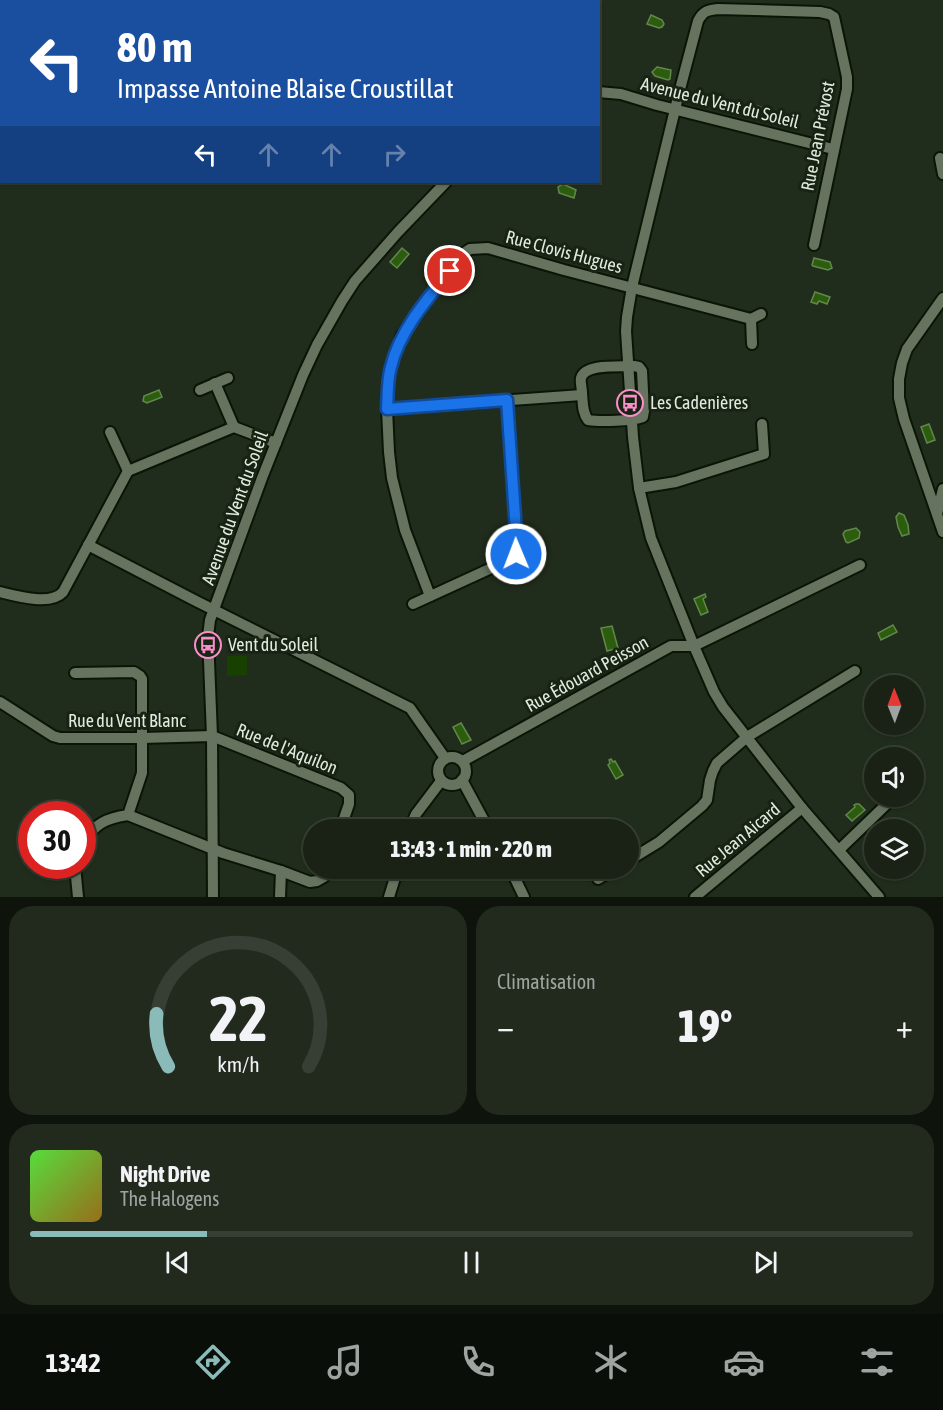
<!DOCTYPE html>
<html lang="fr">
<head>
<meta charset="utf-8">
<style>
	:root { --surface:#192215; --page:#222a1e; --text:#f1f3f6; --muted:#9fa4a0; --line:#373f34; --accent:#8bbbb9 }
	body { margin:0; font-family:"Asap Condensed",sans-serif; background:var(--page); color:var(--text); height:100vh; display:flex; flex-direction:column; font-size:22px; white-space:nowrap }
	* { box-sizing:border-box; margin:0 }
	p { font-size:20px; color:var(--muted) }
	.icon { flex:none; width:33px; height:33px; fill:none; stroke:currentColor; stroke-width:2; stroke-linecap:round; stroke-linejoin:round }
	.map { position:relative; height:897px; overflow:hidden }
	.side { display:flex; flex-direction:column; gap:9px; padding:9px; background:#0e130c; flex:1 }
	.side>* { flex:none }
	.banner { position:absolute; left:0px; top:0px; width:600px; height:183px; box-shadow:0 2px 4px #0004,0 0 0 2px var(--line); background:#1a4fa0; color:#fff; overflow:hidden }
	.needle { width:39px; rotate:359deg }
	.buttons { position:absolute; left:864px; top:675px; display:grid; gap:12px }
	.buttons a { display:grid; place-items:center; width:60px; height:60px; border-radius:50%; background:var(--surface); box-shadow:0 2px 4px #0004,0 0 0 2px var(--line); font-size:30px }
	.speed { position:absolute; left:18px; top:801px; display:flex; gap:12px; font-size:30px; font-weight:700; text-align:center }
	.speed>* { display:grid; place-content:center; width:78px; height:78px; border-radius:50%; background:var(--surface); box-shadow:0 2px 4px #0004,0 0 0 2px var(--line); line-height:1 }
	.speed .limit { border:9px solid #d22; background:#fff; color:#111 }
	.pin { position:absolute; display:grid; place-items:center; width:51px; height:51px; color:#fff; margin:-26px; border:3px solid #fff; border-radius:50%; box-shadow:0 2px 6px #0007 }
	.me { position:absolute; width:66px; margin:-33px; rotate:359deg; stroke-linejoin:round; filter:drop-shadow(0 0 4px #0008) }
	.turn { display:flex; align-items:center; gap:21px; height:126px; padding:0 18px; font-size:27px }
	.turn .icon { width:78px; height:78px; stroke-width:2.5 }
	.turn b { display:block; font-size:42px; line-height:51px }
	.lanes { display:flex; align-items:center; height:57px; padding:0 18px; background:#0003; justify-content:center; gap:30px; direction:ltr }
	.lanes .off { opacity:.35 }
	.big { font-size:45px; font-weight:800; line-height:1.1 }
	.side .card { flex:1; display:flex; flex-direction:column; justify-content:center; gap:9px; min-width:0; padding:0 21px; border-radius:24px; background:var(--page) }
	.side .dial { align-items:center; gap:0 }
	.dial svg { height:156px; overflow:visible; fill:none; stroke:var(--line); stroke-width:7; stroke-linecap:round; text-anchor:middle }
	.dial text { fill:var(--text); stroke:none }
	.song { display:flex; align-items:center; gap:18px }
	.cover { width:72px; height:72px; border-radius:9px; background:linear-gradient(135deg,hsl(110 70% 55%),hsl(40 70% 35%)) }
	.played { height:6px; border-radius:3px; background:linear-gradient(90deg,var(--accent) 20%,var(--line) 20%) }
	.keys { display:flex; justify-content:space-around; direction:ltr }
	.heat { display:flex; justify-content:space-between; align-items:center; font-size:33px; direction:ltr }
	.side .tiles { flex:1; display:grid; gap:9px; grid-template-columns:1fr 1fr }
	.card:last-child { grid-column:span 2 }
	.trip { position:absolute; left:303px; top:819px; width:336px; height:60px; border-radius:30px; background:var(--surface); box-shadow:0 2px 4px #0004,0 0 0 2px var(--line); font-weight:800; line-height:60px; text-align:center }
	.tabs { display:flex; height:96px; justify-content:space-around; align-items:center; background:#0a0e08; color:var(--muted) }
	.tabs .icon { width:42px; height:42px }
	.tabs .active { color:var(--accent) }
	.tabs b { font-size:27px; color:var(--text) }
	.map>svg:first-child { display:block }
	.green { fill:#184000 }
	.water { fill:#2c5d0f; stroke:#63874d; stroke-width:1.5 }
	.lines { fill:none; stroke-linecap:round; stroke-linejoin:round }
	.minor-casing { stroke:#0a1506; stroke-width:14 }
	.minor { stroke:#65735f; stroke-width:10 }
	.route-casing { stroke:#114b97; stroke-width:15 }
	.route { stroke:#1a73e8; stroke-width:10 }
	.labels { text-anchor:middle; stroke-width:6; stroke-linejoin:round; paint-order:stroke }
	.street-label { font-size:18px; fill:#e2eadf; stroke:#172313 }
	.poi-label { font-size:18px; fill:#e2eadf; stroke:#172313; text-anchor:start }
</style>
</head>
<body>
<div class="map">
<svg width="943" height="897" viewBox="0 0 943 897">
	<rect width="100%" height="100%" fill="#212d1c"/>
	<path class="green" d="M227,656h20v19l-20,1z"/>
	<g class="water">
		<path d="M651,15l11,5 2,4 -2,3 -3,1 -12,-4z"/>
		<path d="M657,67l14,3 -1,9 -2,1 -13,-4 -3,-4z"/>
		<path d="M758,106l12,5 -1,6 -1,1 -14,-3 1,-7z"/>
		<path d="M563,184l13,6 -2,8 -15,-5 -1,-6z"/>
		<path d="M402,248l7,6 -12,14 -7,-6z"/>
		<path d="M814,258l16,4 2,6 -4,2 -15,-4 -1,-1z"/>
		<path d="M815,292l15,5 -3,7 -8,-3 -2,3 -6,-2z"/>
		<path d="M159,390l3,7 -15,6 -4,-2 1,-5z"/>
		<path d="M929,424l6,16 -8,3 -6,-16z"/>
		<path d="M899,513l5,2 4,10 1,9 -7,2 -4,-9 -2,-10z"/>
		<path d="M856,528l4,4 -1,6 -11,5 -2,-1 -3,-8 2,-3z"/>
		<path d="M705,594l1,3 -3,2 5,13 -7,3 -7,-16z"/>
		<path d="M893,625l4,7 -16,8 -3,-7z"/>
		<path d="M612,626l6,22 -11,3 -6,-23z"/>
		<path d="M461,723l10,17 -9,4 -9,-17z"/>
		<path d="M611,759l2,3 2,-1 8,14 -7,4 -8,-14 2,-2 -1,-3z"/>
		<path d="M856,804h3l6,6 -13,11 -6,-6 9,-8 -1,-2z"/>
	</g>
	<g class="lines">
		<defs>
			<g id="minor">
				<path d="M598,92l23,2 36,11 176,44"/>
				<path d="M940,158l3,16"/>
				<path d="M814,245l33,-156v-12l-13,-60 -5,-3 -9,-2 -102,-3c-10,1 -15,2 -20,12l-19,72 -47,194 -5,30 -1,14 7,106 6,51 12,50 43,108 20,46 9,15 79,101 77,89"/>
				<path d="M943,298l-36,51 -5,14 -3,16v19l5,21 39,113"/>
				<path d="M751,319l10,-5"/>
				<path d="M634,366l5,1 3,4 2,40 -1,6c-11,4 -43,5 -55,3 -6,-8 -5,-17 -6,-27 0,-5 -2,-11 -1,-15 4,-15 40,-11 53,-12z"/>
				<path d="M215,383l19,44"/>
				<path d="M200,390l28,-12"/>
				<path d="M387,409l195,-14"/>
				<path d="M110,432l18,39"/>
				<path d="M639,488l37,-6 88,-28 -2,-30"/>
				<path d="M937,514l6,-25"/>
				<path d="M88,545l108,56 214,107 35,50"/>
				<path d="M0,592c16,4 51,14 63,0l65,-121 106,-44 42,16"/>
				<path d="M430,596l-25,-66 -13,-52 -3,-26 -2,-43 1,-31 3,-12 11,-31 33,-46 29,-36 6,-4 18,-1 76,22 187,49 1,25"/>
				<path d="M413,604l98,-45 5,-5 1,-8 -10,-146"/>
				<path d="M75,673l59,-1 6,4 2,3v94l-14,42c-22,3 -33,9 -46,28"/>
				<path d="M0,702l53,34 7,2h82l70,-2 129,52 8,7v9l-9,26"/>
				<circle cx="452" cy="771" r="14"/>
				<path d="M463,761l208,-115h23l166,-81"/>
				<path d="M462,780l27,50"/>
				<path d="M128,815l95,38 58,18 29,11 7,-1 7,-4 3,-9"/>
				<path d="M409,830l7,-16 25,-33"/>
				<path d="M839,850l55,-53"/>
				<path d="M628,861l31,-19 43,-36 5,-6 3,-20 3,-9 4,-8 30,-26 108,-66"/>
				<path d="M75,866l3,31"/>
				<path d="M510,868l14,29"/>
				<path d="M598,879l18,-11"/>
				<path d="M213,897l-1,-161 -4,-100 2,-16 52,-142 41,-103 14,-30 25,-44 13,-20 43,-49 48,-50"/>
				<path d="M280,897l1,-26"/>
				<path d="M389,897l9,-29"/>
				<path d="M695,897l107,-89"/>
			</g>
		</defs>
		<use href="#minor" class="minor-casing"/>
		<use href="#minor" class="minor"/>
	</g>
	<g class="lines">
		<defs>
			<path id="route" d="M450,271c-23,28 -51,61 -59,96 -4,13 -3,28 -4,42l120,-9 10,146 -1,8"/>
		</defs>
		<use href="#route" class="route-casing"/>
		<use href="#route" class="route"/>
	</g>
	<defs>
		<symbol id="bus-ring" viewBox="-11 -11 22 22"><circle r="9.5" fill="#172313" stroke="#f98fc9" stroke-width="1.5"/><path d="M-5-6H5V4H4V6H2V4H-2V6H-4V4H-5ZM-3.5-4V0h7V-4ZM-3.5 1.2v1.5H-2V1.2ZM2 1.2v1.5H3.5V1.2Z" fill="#f98fc9"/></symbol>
	</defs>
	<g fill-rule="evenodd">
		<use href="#bus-ring" x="615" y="388" width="30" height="30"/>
		<use href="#bus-ring" x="193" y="630" width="30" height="30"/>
	</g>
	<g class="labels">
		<g class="street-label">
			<text transform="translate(720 103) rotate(14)" y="6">Avenue du Vent du Soleil</text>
			<text transform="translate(818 136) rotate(-79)" y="6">Rue Jean Prévost</text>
			<text transform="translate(564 252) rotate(15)" y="6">Rue Clovis Hugues</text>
			<text transform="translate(235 508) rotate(-70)" y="6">Avenue du Vent du Soleil</text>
			<text transform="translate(587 674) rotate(-29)" y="6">Rue Édouard Peisson</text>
			<text x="127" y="727">Rue du Vent Blanc</text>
			<text transform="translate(287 749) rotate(22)" y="6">Rue de l'Aquilon</text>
			<text transform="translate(738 840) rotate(-40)" y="6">Rue Jean Aicard</text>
		</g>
		<g class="poi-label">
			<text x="650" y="409">Les Cadenières</text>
			<text x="228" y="651">Vent du Soleil</text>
		</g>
	</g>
</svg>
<div class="buttons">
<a><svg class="needle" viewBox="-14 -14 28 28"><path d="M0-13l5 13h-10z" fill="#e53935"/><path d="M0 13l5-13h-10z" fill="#9fa4a0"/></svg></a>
<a><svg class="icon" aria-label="sound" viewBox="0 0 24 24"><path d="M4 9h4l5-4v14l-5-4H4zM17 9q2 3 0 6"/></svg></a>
<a><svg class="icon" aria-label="layers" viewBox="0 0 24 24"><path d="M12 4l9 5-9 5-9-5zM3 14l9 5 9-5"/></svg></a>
</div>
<div class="speed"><div class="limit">30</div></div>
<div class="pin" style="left:450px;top:271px;background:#d93025"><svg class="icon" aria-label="arrive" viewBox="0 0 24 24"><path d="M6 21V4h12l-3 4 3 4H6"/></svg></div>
<svg class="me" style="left:516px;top:554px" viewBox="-20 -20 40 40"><circle r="17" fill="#1a73e8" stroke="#fff" stroke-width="3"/><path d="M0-11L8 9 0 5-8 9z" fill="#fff"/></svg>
<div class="trip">13:43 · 1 min · 220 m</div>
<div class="banner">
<div class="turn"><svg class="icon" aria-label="left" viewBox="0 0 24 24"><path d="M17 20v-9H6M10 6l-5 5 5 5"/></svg><div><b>80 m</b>Impasse Antoine Blaise Croustillat</div></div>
<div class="lanes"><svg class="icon" aria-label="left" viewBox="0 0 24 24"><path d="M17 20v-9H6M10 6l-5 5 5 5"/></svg><svg class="icon off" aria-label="ahead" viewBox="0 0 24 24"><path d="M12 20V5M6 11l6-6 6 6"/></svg><svg class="icon off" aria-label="ahead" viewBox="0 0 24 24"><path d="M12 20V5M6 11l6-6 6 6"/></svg><svg class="icon off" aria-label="right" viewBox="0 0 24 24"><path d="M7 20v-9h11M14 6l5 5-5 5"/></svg></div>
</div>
</div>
<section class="side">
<div class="tiles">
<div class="card dial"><svg viewBox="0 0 100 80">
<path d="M14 69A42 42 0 1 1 86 69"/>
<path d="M14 69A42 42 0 0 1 8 42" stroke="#8bbbb9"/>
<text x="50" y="56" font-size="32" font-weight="700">22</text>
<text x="50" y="72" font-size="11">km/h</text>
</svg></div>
<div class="card"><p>Climatisation</p>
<div class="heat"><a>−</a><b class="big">19°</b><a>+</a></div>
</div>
<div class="card">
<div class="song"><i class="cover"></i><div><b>Night Drive</b><p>The Halogens</p></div></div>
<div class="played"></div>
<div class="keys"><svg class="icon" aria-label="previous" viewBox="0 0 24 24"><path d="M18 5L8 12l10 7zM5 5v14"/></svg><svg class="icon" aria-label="pause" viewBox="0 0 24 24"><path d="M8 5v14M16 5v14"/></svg><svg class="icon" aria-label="next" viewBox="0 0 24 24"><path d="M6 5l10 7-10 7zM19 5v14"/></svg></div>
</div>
</div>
</section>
<nav class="tabs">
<b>13:42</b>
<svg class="icon active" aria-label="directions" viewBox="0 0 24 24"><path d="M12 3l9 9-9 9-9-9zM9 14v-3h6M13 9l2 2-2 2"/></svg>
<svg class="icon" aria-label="music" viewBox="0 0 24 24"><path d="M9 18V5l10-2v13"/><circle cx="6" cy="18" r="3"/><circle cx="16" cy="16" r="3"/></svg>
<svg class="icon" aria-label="phone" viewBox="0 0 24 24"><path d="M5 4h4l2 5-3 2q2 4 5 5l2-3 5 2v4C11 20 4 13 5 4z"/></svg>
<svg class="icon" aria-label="climate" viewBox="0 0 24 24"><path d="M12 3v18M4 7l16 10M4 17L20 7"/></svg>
<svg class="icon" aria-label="car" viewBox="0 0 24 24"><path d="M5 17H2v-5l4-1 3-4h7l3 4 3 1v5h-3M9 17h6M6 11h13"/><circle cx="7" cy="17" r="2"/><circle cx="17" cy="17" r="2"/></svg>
<svg class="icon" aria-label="filters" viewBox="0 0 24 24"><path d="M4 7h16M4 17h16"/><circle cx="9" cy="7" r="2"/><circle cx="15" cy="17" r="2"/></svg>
</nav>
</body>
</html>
